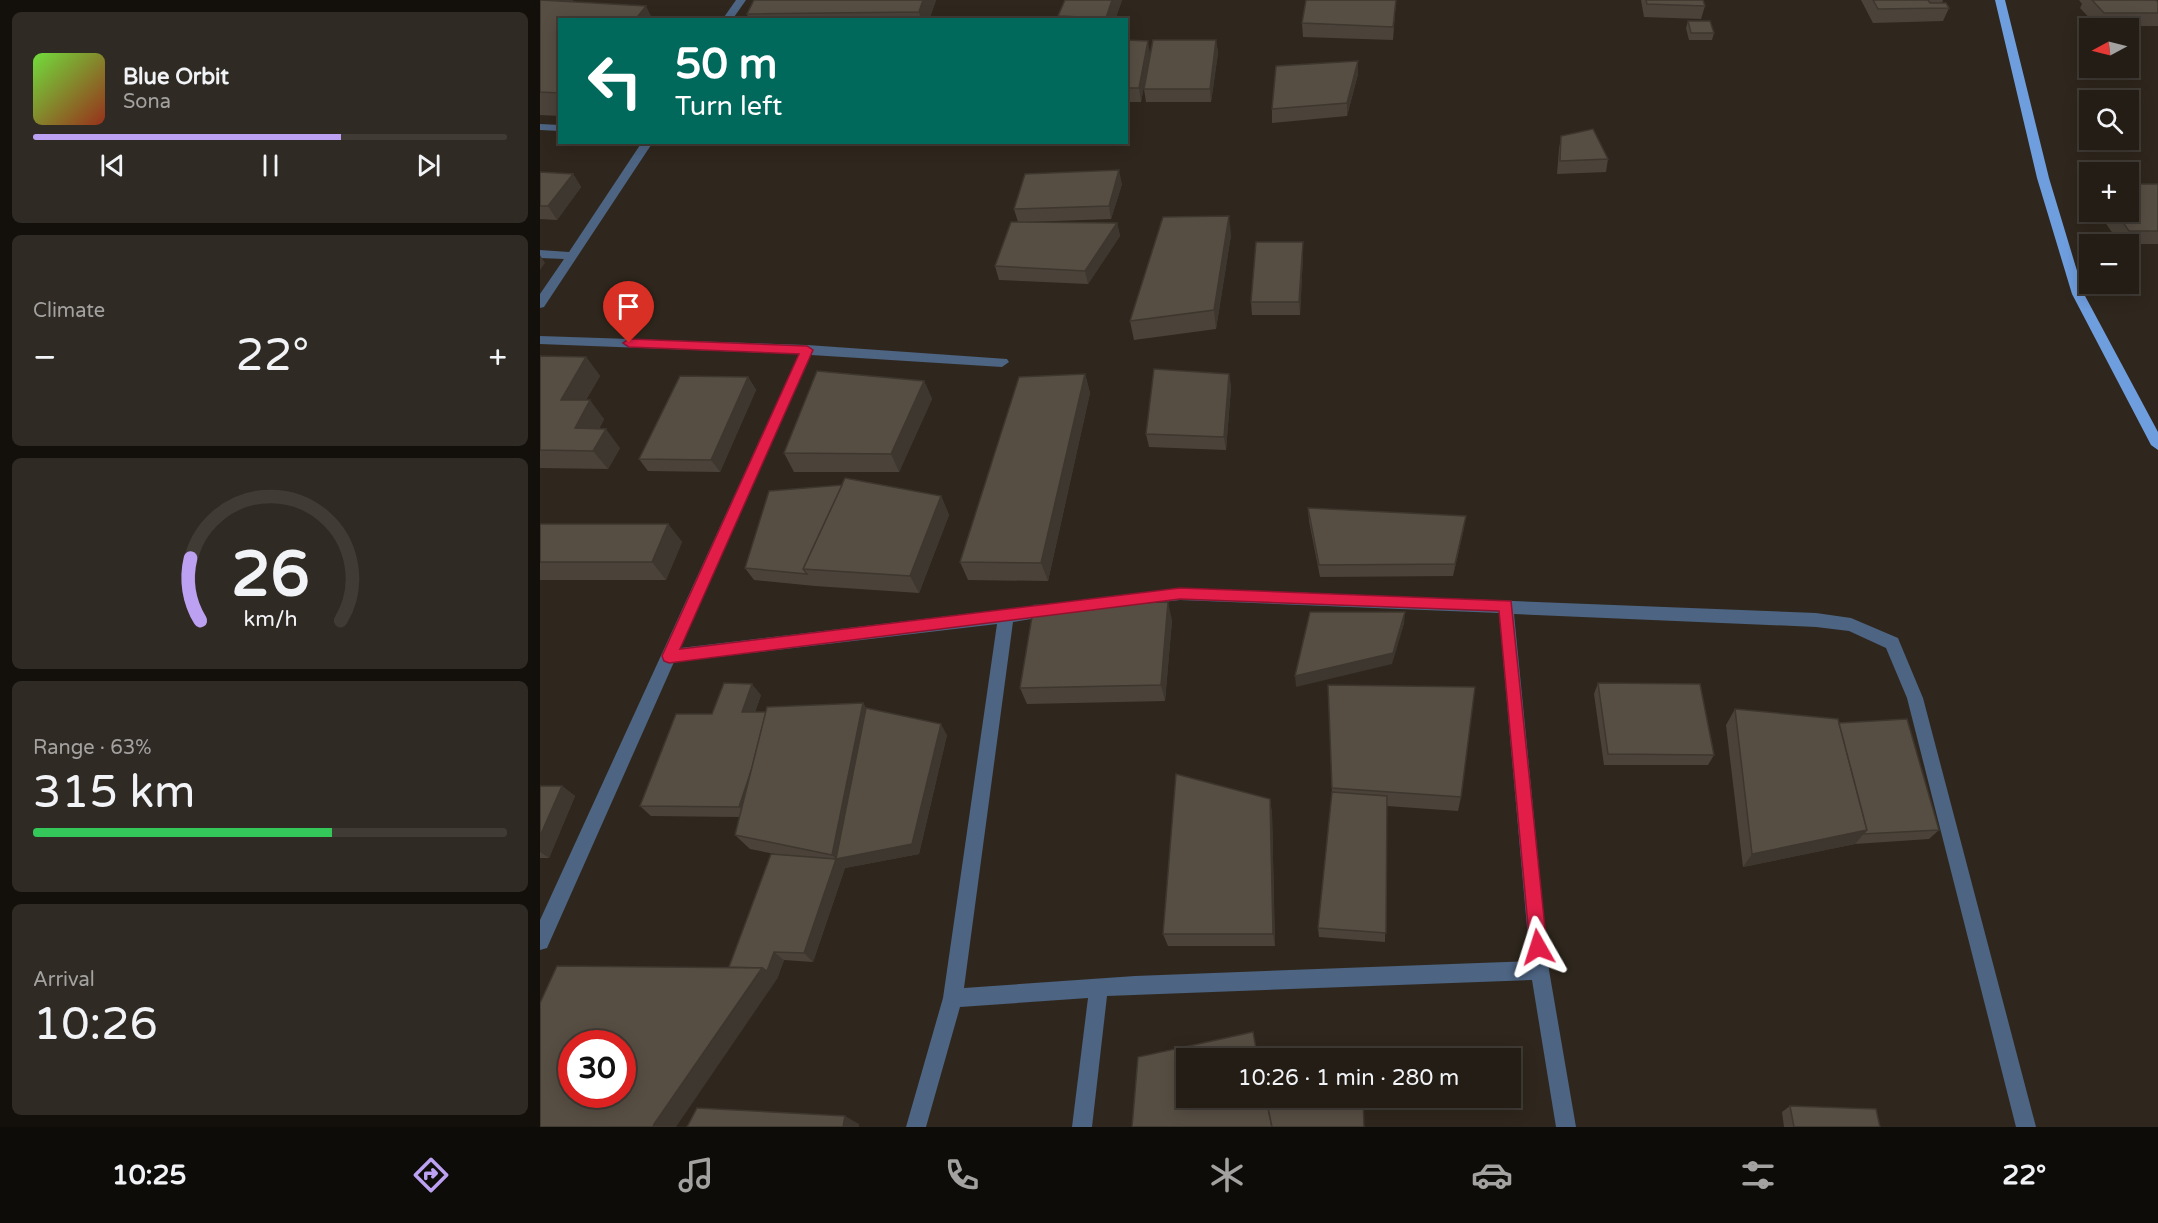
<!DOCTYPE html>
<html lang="en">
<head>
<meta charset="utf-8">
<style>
	:root { --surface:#231d16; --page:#2f2a23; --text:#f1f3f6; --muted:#a3a2a1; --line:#403b35; --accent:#bca0f2 }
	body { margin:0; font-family:"Varela Round",sans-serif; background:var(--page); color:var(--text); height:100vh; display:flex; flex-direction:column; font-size:22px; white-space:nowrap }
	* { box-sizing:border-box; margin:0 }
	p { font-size:20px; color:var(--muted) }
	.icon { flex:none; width:33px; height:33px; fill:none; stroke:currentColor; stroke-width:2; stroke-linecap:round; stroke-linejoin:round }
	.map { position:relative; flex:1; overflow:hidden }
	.details { display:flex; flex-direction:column; gap:12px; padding:12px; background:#13100c; width:540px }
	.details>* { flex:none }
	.banner { position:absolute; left:18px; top:18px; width:570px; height:126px; border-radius:0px; box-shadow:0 3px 15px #0003,0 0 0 2px var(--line); background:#00695c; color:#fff; overflow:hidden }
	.needle { width:39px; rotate:263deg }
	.buttons { position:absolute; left:1539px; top:18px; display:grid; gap:12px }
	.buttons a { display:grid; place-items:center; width:60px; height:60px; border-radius:0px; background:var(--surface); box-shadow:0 3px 15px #0003,0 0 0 2px var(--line); font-size:30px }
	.speed { position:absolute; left:18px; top:1030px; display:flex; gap:12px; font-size:30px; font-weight:700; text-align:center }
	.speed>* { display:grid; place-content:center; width:78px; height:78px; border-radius:50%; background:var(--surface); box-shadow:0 3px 15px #0003,0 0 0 2px var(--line); line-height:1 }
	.speed .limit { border:9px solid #d22; background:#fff; color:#111 }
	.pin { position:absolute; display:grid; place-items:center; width:51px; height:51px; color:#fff; margin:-62px -26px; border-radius:50% 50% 50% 0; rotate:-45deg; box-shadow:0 0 6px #0007 }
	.pin .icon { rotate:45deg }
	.me { position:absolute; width:66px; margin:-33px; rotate:354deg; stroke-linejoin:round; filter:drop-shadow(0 0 4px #0008) }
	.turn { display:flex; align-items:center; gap:21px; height:126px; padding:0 18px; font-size:27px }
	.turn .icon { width:78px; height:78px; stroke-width:2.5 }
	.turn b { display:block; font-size:42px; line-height:51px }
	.big { font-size:45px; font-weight:600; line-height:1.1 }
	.details .card { flex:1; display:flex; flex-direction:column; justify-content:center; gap:9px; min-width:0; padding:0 21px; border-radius:9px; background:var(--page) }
	.details .dial { align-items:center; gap:0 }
	.dial svg { height:156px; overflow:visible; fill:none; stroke:var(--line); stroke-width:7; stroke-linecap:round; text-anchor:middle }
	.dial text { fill:var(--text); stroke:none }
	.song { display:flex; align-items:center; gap:18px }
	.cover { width:72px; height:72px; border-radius:9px; background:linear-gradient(135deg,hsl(100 70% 55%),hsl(10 70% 35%)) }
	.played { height:6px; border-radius:3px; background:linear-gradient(90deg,var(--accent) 65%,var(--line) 65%) }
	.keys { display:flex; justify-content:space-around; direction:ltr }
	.heat { display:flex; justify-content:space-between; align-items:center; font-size:33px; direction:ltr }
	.charge { height:9px; border-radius:4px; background:linear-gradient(90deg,#34c759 63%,var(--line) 0) }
	.trip { position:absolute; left:636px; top:1048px; width:345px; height:60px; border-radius:0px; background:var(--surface); box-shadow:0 3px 15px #0003,0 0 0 2px var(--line); font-weight:600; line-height:60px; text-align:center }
	.tab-bar { display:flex; height:96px; justify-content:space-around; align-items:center; background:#0e0c09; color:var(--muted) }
	.tab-bar .icon { width:42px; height:42px }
	.tab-bar .selected { color:var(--accent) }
	.tab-bar b { font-size:27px; color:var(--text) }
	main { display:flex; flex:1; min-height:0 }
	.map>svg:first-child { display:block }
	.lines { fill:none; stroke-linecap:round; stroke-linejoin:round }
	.minor { fill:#4d6483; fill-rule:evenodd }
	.major { fill:#6f9ede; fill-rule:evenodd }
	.wall { fill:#4b433a }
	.shaded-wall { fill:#3d372f }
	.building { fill:#574e43; stroke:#3d372f; stroke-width:1.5; fill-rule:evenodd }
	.route { fill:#e11d48; stroke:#92132f; stroke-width:1.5 }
</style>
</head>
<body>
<main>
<section class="details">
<div class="card">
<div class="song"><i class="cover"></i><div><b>Blue Orbit</b><p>Sona</p></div></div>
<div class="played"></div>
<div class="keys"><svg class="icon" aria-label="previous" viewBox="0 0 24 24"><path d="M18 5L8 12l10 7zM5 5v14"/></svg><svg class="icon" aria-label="pause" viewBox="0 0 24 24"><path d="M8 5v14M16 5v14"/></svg><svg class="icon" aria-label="next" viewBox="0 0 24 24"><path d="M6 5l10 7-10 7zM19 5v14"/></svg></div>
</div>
<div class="card"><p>Climate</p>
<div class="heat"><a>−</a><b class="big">22°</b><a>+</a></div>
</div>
<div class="card dial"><svg viewBox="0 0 100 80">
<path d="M14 69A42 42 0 1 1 86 69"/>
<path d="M14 69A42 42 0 0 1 9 37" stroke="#bca0f2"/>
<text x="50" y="56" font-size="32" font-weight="700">26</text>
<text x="50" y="72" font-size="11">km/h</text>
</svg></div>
<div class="card"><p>Range · 63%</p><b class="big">315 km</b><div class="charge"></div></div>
<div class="card"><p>Arrival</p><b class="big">10:26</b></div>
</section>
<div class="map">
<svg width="1618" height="1127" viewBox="0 0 1618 1127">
	<rect width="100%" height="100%" fill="#2f271d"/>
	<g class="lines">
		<g class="minor">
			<path d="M196,0h10l-14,20h-10z"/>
			<path d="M0,124l20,1v6l-20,-1z"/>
			<path d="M102,142h11l-109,165 -4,1v-14l24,-35 -24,-1v-8l29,2z"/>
			<path d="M0,336l267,9 200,14 2,3 -7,5 -191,-12 -131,293 370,-44 5,1 3,5 -3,5 -42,7 -49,366 171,-12 395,-15 -31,-348 -319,-13 -97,12 -5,-1 -3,-5 3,-5 102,-13 636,25 35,5 47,20 2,5 23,55 113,429h-20l-109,-429 -21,-50 -37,-17 -33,-4 -302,-13 35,356 27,157h-20l-24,-147 -425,16 -15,131h-20l16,-129 -128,9 -34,120h-20l37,-129 54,-374 -323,38 -127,286 -7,2v-30l259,-566 -259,-10z"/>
		</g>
		<path class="major" d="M1455,0h10l44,178 35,116 74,138v18l-7,-5 -79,-151 -35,-116z"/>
	</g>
	<g class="wall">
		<path d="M0,0h33l-13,20v96l-20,-1z"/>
		<path d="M214,0h182l-7,20h-180l-2,-6z"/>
		<path d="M525,0h57l-7,20h-56l-1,-4z"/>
		<path d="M856,0l-3,40 -90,-3 -1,-14z"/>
		<path d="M1101,0h62l2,6 -4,13 -57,-2z"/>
		<path d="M1321,0h82l-1,3 7,5 -6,13 -70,2z"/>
		<path d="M1539,0h77l2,2v24h-61l-17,-18 2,-4z"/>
		<path d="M1148,21l26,12 -2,7h-23l-3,-12z"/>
		<path d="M586,40l24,14 -9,48h-15z"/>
		<path d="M676,40l2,13 -7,49h-65l-2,-13z"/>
		<path d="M818,61v13l-11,42 -75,7v-14z"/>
		<path d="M1021,136l47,23 -2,13 -49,2 2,-25z"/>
		<path d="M0,172l33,2 8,13 -24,33 -17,-1z"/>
		<path d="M582,184l-11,35 -84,3 90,1 3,13 -32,48 -89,-4 -4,-14 23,-44 -4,-13z"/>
		<path d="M1618,184v60h-38l-22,-32h30z"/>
		<path d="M691,235l-15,94 -82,11 -4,-19z"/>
		<path d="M763,255l-3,60h-48l-1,-13z"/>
		<path d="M0,356l46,1 14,19 -14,24 18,19 -5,10 21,19 -12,21 -68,-1z"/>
		<path d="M545,374l5,19 -42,188 -80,-1 -8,-18z"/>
		<path d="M689,374l2,13 -5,63 -77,-3 -3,-13z"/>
		<path d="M208,377l8,13 -36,82 -72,-1 -9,-12z"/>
		<path d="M384,381l8,18 -33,73h-105l-10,-19z"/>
		<path d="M401,496l8,19 -30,78 -104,-7 -61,-6 -9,-12z"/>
		<path d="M768,508l156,20 -11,48 -133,1 -11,-56z"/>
		<path d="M0,524h128l14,18 -16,38h-126z"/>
		<path d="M632,620l-7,81 -138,3 -7,-16z"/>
		<path d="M1058,683l116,72 -6,10h-104l-10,-71z"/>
		<path d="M788,685l133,112 -3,14 -71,-5 -2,136 -66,-5 -1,-9 14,-135z"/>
		<path d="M221,695l-6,17h11l97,-9 3,5 81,27 -28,119 -74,14 -32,94 -29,-2 -7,19 -48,-12 51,-112 -30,-6 -15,-14 5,-18 -89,-1 -11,-10 72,-92z"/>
		<path d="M1195,709l104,14 100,107 -10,9 -74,5 -112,23 -17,-142z"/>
		<path d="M0,786h22l13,10 -26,62h-9z"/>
		<path d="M730,799l2,15 3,132h-107l-5,-12z"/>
		<path d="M1250,1106l90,21h-96l-2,-15z"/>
	</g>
	<g class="shaded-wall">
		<path d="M18,0h15l-9,10z"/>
		<path d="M383,0h13l-7,20h-8l-2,-8z"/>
		<path d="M572,0h10l-7,20h-9v-2z"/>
		<path d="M106,6l7,14h-18z"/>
		<path d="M676,40l2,13 -7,49 -1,-13z"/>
		<path d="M608,41l2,13 -9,48 -2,-14z"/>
		<path d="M818,61v13l-11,42v-13z"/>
		<path d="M579,170l3,14 -11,35 -2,-13z"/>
		<path d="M33,174l8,13 -24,33 -9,-14z"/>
		<path d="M689,216l2,19 -15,94 -2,-19z"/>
		<path d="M577,223l3,13 -32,48 -3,-13z"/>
		<path d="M763,242v13l-3,60 -1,-13z"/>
		<path d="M0,255l5,8 -5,7z"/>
		<path d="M46,357l14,19 -25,42 -14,-18z"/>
		<path d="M545,374l5,19 -42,188 -7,-18z"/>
		<path d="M689,374l2,13 -5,63 -2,-13z"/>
		<path d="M208,377l8,13 -36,82 -9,-12z"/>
		<path d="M384,381l8,18 -33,73 -8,-18z"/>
		<path d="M50,400l14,19 -15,28 -14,-19z"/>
		<path d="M66,429l14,19 -12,21 -15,-18z"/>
		<path d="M401,496l8,19 -30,78 -9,-17z"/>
		<path d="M926,516l-2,12 -11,48 2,-12z"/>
		<path d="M128,524l14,18 -16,38 -14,-18z"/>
		<path d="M628,602l4,18 -7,81 -4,-16z"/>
		<path d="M865,612l-1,12 -12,40 -96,23 -1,-11z"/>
		<path d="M212,684l9,11 -10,28 -9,-11z"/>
		<path d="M323,703l10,16 68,5 6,11 -28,119 -74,14 -13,-13z"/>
		<path d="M231,712l-22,105 -10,-10z"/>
		<path d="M22,786l13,10 -26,62 -9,-6v-16z"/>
		<path d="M730,799l2,15 3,132 -2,-12z"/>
		<path d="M1327,830l-12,14 -112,23 9,-13z"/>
		<path d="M296,859l9,9 -32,94 -9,-9z"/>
		<path d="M234,952l10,8 -7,19 -101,148h-23l1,-3z"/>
		<path d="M305,1116l14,8v3h-16z"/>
	</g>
	<g class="building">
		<path d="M0,0h1l105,6 -11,14h-75v73l-20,-1z"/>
		<path d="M214,0h169l-4,12 -172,2z"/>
		<path d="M525,0h47l-6,18 -48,-2z"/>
		<path d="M766,0h90l-3,27 -91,-4z"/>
		<path d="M1106,0h57l2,6 -58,-2z"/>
		<path d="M1333,0h55l2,3h16l3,5 -71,1z"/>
		<path d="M1552,0h64l2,2v11h-54z"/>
		<path d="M1148,21h22l4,12h-23z"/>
		<path d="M586,40l22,1 -9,47h-13z"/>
		<path d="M613,40h63l-6,49h-66z"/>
		<path d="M818,61l-11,42 -75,6 4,-43z"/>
		<path d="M1053,129l15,30 -48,2 1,-25z"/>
		<path d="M579,170l-10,36 -95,3 11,-35z"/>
		<path d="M0,172l33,2 -25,32h-8z"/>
		<path d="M1588,184h30v47h-29l-13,-19h12z"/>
		<path d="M689,216l-15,94 -84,11 33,-104z"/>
		<path d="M471,222l106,1 -32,48 -90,-5z"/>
		<path d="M716,242h47l-4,60h-48z"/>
		<path d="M0,356l46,1 -25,43h29l-15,28 31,1 -13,22 -53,-1z"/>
		<path d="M614,369l75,5 -5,63 -78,-3z"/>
		<path d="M277,371l107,10 -33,73 -107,-1z"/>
		<path d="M545,374l-44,189 -81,-1 59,-185z"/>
		<path d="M140,376l68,1 -37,83 -72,-1z"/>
		<path d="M305,478l96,18 -31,80 -107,-7z"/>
		<path d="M302,485l-39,84 4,5 -62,-6 24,-77z"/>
		<path d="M768,508l158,8 -11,48 -136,1z"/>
		<path d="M0,524h128l-16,38h-112z"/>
		<path d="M628,602l-7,83 -141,3 14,-83z"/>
		<path d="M770,612h95l-12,41 -98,23z"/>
		<path d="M184,683l28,1 -10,28h24l-14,56 -13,39 -99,-1 36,-92h36z"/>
		<path d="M1058,683l102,1 14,71 -106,-1z"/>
		<path d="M788,685l147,2 -14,110 -129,-9z"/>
		<path d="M323,703l-31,152 -97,-20 32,-128z"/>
		<path d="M326,708l75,16 -29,120 -76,15z"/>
		<path d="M1195,709l103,10 29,111 -115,24z"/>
		<path d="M1367,719l32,111 -76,4 4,-4 -28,-107z"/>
		<path d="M636,774l94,25 3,135h-110z"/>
		<path d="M0,786h22l-22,50z"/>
		<path d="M792,792l55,4 -1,137 -68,-5z"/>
		<path d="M231,854l65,5 -32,94 -30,-1 -7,19 -5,-3 -33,-1z"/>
		<path d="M17,966l205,2 -108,156 -1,3h-113v-124zM32,1044h50v51h-50z"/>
		<path d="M713,1032l5,27h-72v39h80l6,29h-140l6,-70z"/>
		<path d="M726,1098h97l1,29h-92z"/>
		<path d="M1250,1106l86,3 4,18h-86z"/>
		<path d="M157,1108l148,8 -2,11h-156z"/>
	</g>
	<path class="route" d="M89,339l178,7 6,4 -133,299 500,-61 331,13 36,346 -3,6 -6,3 -6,-3 -2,-6 -31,-336 -319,-12 -511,64 -5,-2 -2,-5 137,-302 -170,-7 -6,-4z"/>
</svg>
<div class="buttons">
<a><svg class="needle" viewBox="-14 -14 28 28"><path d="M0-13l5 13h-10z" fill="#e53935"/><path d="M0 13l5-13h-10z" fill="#a3a2a1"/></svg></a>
<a><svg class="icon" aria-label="search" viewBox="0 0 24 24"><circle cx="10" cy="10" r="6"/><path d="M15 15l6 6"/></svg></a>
<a>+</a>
<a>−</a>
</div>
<div class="speed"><div class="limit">30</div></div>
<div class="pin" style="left:89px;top:343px;background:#d93025"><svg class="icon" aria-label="arrive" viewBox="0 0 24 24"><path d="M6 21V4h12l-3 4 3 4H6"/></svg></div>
<svg class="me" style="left:998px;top:947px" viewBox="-20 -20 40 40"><path d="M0-17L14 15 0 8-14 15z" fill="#e11d48" stroke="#fff" stroke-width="4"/></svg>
<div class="trip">10:26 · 1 min · 280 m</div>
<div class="banner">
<div class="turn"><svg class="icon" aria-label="left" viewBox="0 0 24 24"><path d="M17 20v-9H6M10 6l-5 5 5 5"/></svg><div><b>50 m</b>Turn left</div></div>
</div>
</div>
</main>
<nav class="tab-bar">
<b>10:25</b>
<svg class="icon selected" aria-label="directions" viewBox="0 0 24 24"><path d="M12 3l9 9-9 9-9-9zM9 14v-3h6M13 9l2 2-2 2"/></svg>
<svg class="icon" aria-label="music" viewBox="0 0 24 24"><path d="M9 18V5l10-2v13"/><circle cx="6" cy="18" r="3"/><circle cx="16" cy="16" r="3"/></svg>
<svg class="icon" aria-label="phone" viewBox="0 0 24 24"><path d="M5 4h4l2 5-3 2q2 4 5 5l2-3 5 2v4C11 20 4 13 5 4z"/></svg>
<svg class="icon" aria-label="climate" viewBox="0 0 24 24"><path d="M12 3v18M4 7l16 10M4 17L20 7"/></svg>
<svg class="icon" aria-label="car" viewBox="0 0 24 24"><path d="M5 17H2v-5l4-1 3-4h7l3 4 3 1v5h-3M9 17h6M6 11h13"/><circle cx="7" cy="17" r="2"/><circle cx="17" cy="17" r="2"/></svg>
<svg class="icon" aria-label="filters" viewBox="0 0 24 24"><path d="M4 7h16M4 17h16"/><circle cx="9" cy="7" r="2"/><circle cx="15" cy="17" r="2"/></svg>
<b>22°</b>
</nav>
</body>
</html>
